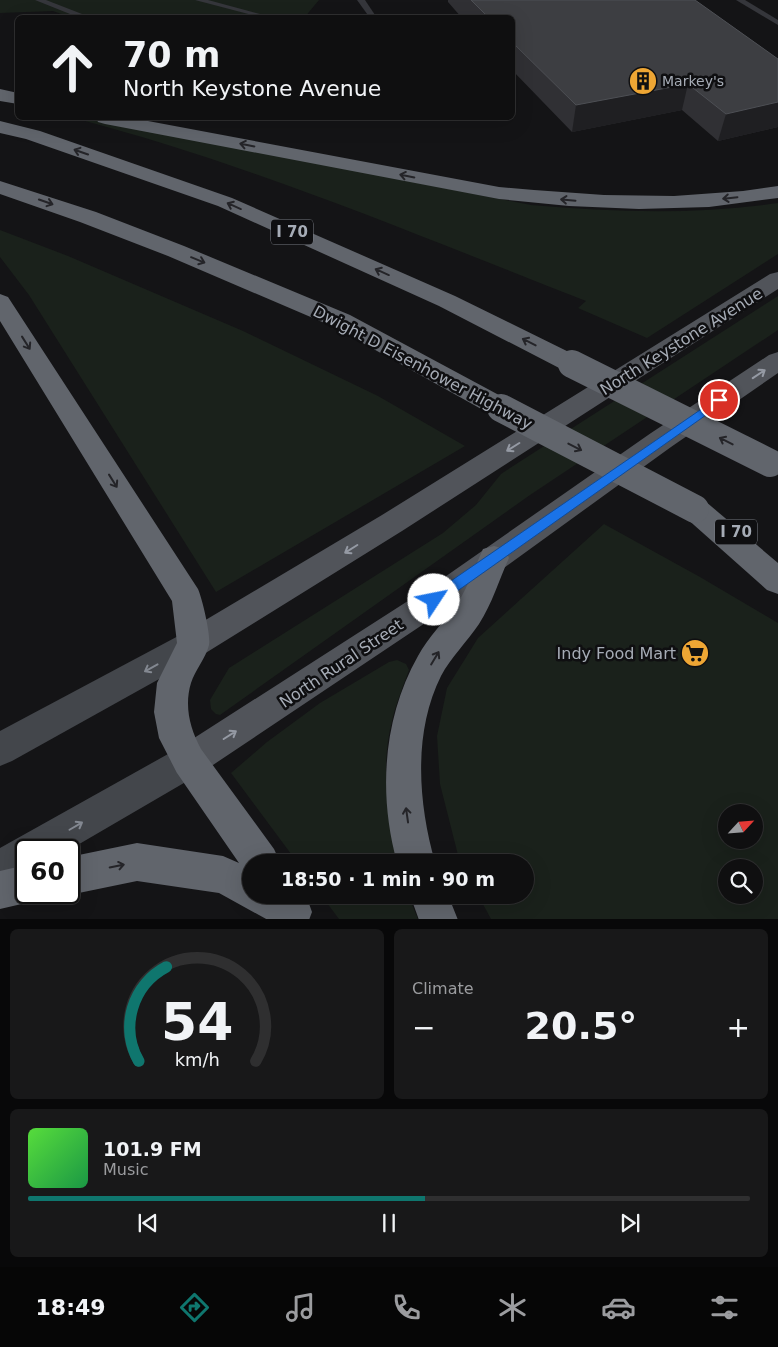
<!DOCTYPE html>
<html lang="en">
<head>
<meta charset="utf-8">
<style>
	:root { --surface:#0f0f10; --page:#181819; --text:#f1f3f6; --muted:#9b9c9f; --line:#2f2f30; --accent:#0f766e }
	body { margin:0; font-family:"DejaVu Sans",sans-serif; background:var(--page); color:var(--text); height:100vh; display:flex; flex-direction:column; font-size:19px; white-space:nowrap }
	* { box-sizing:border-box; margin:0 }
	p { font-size:16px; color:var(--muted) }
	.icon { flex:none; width:28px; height:28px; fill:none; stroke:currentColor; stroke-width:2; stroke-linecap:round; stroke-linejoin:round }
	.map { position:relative; height:919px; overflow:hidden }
	.panel { display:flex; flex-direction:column; gap:10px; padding:10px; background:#080809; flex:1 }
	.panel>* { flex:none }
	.top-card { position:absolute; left:15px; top:15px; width:500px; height:105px; border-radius:8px; box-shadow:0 5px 20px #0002,0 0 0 1px var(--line); background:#0f0f10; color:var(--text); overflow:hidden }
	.needle { width:32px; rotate:64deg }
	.tools { position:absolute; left:718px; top:804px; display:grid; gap:10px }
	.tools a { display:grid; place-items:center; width:45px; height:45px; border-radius:50%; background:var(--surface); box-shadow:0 5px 20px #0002,0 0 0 1px var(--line); font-size:25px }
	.speed { position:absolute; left:15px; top:839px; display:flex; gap:10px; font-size:25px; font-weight:700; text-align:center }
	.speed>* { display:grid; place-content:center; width:65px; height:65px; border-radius:50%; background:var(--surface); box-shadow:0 5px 20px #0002,0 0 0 1px var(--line); line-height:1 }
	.speed .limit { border:2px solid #111; border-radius:8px; background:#fff; color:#111 }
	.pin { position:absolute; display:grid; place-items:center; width:42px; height:42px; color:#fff; margin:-21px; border:2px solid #fff; border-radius:50%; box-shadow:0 1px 5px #0007 }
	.me { position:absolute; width:55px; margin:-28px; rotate:56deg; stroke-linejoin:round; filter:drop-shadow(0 0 4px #0008) }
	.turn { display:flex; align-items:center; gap:18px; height:105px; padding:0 25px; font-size:22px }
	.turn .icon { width:65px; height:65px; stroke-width:2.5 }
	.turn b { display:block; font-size:35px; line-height:42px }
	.big { font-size:38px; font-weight:800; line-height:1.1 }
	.panel .tile { flex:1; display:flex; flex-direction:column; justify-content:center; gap:8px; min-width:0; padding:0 18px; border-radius:8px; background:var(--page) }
	.panel .dial { align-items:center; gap:0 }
	.dial svg { height:130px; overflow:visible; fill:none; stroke:var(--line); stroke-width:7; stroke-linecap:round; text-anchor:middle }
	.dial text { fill:var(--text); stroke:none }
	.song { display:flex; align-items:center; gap:15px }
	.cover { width:60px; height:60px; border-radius:8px; background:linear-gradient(135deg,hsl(110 70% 55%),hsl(140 70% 35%)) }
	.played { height:5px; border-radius:2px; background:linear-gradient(90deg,var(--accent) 55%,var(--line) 55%) }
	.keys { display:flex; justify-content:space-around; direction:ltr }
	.heat { display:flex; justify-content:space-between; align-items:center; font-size:28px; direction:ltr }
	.panel .tiles { flex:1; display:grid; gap:10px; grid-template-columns:1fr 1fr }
	.tile:last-child { grid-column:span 2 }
	.trip { position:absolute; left:242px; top:854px; width:292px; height:50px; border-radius:25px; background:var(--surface); box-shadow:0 5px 20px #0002,0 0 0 1px var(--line); font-weight:800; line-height:50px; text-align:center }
	.tab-bar { display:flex; height:80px; justify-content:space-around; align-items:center; background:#060606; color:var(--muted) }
	.tab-bar .icon { width:35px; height:35px }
	.tab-bar .current { color:var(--accent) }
	.tab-bar b { font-size:22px; color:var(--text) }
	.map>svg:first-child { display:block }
	.green { fill:#1a211b; fill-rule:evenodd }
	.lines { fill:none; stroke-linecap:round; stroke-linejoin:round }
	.lane { fill:#35363b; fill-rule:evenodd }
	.secondary { fill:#43464b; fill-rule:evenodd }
	.primary { fill:#51545a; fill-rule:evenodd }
	.highway { fill:#61656c; fill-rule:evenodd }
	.highway-bridge { stroke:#61656c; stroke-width:28 }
	.wall { fill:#303034 }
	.shaded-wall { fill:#1f1f22 }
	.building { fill:#3d3e42; stroke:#4d4f54 }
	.oneway { stroke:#242428 }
	.oneway2 { stroke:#959aa4 }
	.oneway3 { stroke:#838891 }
	.route { fill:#1a73e8; stroke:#114b97 }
	.labels { text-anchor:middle; stroke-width:5; stroke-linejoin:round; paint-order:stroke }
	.far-poi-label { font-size:14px; fill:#a6acb6; stroke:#0f0f11; text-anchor:start }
	.shield { fill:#0f0f11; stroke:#797d84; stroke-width:1 }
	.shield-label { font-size:15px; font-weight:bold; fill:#a6acb6 }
	.street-label { font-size:16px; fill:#a6acb6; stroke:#0f0f11 }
	.poi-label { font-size:16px; fill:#a6acb6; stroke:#0f0f11; text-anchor:end }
</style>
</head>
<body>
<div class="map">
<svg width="778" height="920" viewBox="0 0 778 920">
	<rect width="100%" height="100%" fill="#141416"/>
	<g class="green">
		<path d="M0,0h319l-15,18 -234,-1 -17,-6 -53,2z"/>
		<path d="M74,118l17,1 440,86c82,7 165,10 247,-2v51l-131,84 -69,-30 8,-7c-169,-66 -336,-137 -512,-183z"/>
		<path d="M0,230l68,26 175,75 135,65 87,50 -249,146 -187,-297 -29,-38z"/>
		<path d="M778,296v34l-248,165 -310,220 -4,-1 -5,-5 -1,-9 19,-32 214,-135 33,-28 25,-31 6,-4z"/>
		<path d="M604,524l96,53 78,46v296h-287l-13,-24h48v-33h-64l-4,-7 -18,-71 -3,-48 10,-48 31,-50zM754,812v28h-28v-28zM726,868h28v27h-28z"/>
		<path d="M397,660l9,4 3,6c-6,17 -13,33 -17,51 -12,46 -4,96 6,141h-101l-66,-89 36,-31 53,-39 69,-41z"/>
		<path d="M321,895h87l10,24h-79z"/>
	</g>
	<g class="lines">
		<g class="lane">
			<path d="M35,0h11l36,14 -7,2z"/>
			<path d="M195,0h13l52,14 -4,2z"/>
			<path d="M357,0h8l12,18h-7z"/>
			<path d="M736,0h9l33,20v5z"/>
		</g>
		<g class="secondary">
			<path d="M193,630l11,4 5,10 -5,10 -192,107 -12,5v-35l182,-97z"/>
			<path d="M189,744l12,5 6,12 -6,12 -132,77h-43v25l-26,13v-40l177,-99z"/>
		</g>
		<g class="primary">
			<path d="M778,272v17l-376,242 -198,123 -11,4 -11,-4 -5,-10 5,-10 200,-119 388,-241z"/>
			<path d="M778,352v21l-107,74 -210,152 -260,174 -12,5 -12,-5 -6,-12 6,-12 262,-168 212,-148 118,-78z"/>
		</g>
		<g class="highway">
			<path d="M0,89l18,4v11l-18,-3z"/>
			<path d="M96,118h36l367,69 35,3 70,5 70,1 69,-5 35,-5v12l-69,9 -70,2 -70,-3 -70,-7 -394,-75 -7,-2z"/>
			<path d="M0,121l40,10 192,67 223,98 126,62 4,6 -4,6 -9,3 -9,-3 -124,-64 -221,-100 -192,-67 -26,-6z"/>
			<path d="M0,181l96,31 88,34 166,69 160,86 4,7 -4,7 -9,3 -9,-3 -158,-88 -166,-71 -88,-34 -80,-28z"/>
			<path d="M0,294l8,3 190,292c4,9 13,46 11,56 -3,13 -14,25 -18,38 -7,23 -1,46 10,66l73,100 6,13h-29v33h49l7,3 5,14 -3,8h-41l-49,-27 -82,-12 -68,14 -6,-3h6v-35l68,-14 86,13 16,7 -62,-90 -18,-35 -5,-26 3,-29 20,-40 -5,-42 -172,-280z"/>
			<path d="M695,498l10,3 73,62v31l-11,-4 -82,-73 -4,-8 4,-8z"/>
			<path d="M494,546l11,3 4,9c-10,22 -17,46 -30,66 -12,18 -28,33 -38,52 -28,56 -23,127 -6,186h-38c-19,-68 -14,-144 21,-206 11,-20 26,-34 39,-52 11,-17 18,-37 26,-55z"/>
			<path d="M26,865v27h16l-3,5 -13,6 -26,6v-38z"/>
			<path d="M410,895h38l10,25h-39z"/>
		</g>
		<g class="highway-bridge">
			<path d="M572,364l198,99"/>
			<path d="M501,408l194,101"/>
		</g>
	</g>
	<path class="wall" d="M448,0h247l83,59v68l-60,14 -36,-31 -110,22 -60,-62v-52h-50l-14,-16z"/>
	<g class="shaded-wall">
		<path d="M688,84l-6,26 -110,22 4,-27z"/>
		<path d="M778,102v25l-60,14 8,-27z"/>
	</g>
	<path class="building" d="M471,0h224l83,59v43l-52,12 -38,-30 -112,21 -64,-63v-24h-23z"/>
	<defs><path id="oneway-shaft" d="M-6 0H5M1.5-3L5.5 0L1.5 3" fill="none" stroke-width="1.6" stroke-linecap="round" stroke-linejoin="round" transform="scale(1.25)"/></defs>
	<g class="oneway">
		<use href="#oneway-shaft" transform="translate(247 145) rotate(-169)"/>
		<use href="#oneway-shaft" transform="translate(81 152) rotate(-161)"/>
		<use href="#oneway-shaft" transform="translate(407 176) rotate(-169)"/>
		<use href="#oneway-shaft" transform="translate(730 198) rotate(174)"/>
		<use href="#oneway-shaft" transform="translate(568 200) rotate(-175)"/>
		<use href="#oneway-shaft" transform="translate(46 202) rotate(19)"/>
		<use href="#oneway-shaft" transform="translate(234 206) rotate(-156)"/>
		<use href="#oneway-shaft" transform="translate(198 260) rotate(22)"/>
		<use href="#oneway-shaft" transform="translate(382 272) rotate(-156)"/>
		<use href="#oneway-shaft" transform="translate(529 342) rotate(-153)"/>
		<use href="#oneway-shaft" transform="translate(26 343) rotate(58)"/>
		<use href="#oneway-shaft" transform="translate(726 441) rotate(-153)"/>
		<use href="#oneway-shaft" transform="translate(575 447) rotate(27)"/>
		<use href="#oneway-shaft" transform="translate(113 481) rotate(58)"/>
		<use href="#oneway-shaft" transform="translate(435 658) rotate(-59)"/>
		<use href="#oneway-shaft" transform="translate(407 815) rotate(-98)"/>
		<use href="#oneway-shaft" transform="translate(117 866) rotate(-11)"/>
	</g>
	<g class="oneway2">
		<use href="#oneway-shaft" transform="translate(759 374) rotate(-34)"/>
		<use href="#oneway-shaft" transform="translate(513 447) rotate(148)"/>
		<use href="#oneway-shaft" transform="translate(351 549) rotate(148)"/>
		<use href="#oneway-shaft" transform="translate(230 735) rotate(-32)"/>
	</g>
	<g class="oneway3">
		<use href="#oneway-shaft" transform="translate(151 668) rotate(151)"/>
		<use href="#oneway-shaft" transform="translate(76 826) rotate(-30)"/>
	</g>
	<path class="route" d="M719,397l4,1 2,2 -2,3 -284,201 -5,2 -5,-2 -1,-4 1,-4z"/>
	<defs>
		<symbol id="building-disc" viewBox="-11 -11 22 22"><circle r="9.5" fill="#eea634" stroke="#0f0f11"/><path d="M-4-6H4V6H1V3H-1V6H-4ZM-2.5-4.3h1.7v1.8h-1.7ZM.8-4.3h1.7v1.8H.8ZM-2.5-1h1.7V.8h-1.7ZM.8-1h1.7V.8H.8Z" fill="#111"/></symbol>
		<symbol id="supermarket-disc" viewBox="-11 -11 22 22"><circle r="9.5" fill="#eea634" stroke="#0f0f11"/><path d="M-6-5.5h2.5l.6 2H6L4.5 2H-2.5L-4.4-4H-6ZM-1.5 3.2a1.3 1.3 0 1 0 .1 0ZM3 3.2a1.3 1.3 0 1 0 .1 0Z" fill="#111"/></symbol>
	</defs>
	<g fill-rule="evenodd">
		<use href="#building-disc" x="627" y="65" width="32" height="32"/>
		<use href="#supermarket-disc" x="679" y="637" width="32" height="32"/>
	</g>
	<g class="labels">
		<g class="far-poi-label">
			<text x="662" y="86">Markey's</text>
		</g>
		<g class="shield">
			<rect x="271" y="219.5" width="42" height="25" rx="4"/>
			<rect x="715" y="519.5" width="42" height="25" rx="4"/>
		</g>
		<g class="shield-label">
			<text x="292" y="237">I 70</text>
			<text x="736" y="537">I 70</text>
		</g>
		<g class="street-label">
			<text transform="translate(681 341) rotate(-32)" y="6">North Keystone Avenue</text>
			<text transform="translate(423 367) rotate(28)" y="6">Dwight D Eisenhower Highway</text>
			<text transform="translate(341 663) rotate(-34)" y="6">North Rural Street</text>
		</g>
		<g class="poi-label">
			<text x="676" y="659">Indy Food Mart</text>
		</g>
	</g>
</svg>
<div class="tools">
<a><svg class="needle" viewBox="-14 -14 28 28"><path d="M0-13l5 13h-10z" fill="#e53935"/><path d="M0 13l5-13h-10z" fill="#9b9c9f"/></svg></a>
<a><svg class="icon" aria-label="search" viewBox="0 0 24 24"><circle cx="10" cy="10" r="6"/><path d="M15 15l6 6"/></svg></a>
</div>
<div class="speed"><div class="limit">60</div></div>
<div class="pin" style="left:719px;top:400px;background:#d93025"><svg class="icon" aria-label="arrive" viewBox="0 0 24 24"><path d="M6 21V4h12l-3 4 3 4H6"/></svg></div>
<svg class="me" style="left:434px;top:600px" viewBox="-20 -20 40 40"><circle r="19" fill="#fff"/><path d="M0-13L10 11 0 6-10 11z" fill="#1a73e8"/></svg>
<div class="trip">18:50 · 1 min · 90 m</div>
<div class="top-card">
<div class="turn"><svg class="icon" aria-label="ahead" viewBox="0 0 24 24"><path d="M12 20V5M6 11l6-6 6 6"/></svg><div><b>70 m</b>North Keystone Avenue</div></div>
</div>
</div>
<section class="panel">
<div class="tiles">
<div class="tile dial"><svg viewBox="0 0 100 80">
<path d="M14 69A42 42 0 1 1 86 69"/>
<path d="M14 69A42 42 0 0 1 31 11" stroke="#0f766e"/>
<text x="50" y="56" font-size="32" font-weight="700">54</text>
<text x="50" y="72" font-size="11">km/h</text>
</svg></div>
<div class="tile"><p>Climate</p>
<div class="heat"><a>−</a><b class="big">20.5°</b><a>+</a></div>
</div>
<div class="tile">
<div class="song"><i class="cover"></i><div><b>101.9 FM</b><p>Music</p></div></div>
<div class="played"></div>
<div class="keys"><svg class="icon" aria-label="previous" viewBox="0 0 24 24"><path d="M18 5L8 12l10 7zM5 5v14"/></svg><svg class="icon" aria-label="pause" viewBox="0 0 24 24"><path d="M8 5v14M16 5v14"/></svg><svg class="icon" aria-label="next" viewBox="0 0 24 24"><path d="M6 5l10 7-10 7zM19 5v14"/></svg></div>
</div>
</div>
</section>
<nav class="tab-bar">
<b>18:49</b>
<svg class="icon current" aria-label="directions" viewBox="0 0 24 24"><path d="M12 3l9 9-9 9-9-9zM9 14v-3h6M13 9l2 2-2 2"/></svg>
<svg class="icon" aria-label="music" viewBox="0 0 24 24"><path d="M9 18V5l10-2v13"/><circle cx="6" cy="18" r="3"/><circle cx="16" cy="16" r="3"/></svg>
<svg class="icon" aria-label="phone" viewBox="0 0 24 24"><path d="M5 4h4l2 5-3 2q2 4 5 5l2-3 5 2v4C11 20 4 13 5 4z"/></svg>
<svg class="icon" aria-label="climate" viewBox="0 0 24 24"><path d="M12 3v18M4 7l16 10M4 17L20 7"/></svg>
<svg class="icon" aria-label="car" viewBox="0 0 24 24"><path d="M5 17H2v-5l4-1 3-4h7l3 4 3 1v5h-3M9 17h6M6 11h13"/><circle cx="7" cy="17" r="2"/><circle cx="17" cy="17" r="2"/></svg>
<svg class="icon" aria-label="filters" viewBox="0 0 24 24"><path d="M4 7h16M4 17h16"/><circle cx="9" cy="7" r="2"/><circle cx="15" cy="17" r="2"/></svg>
</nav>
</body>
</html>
